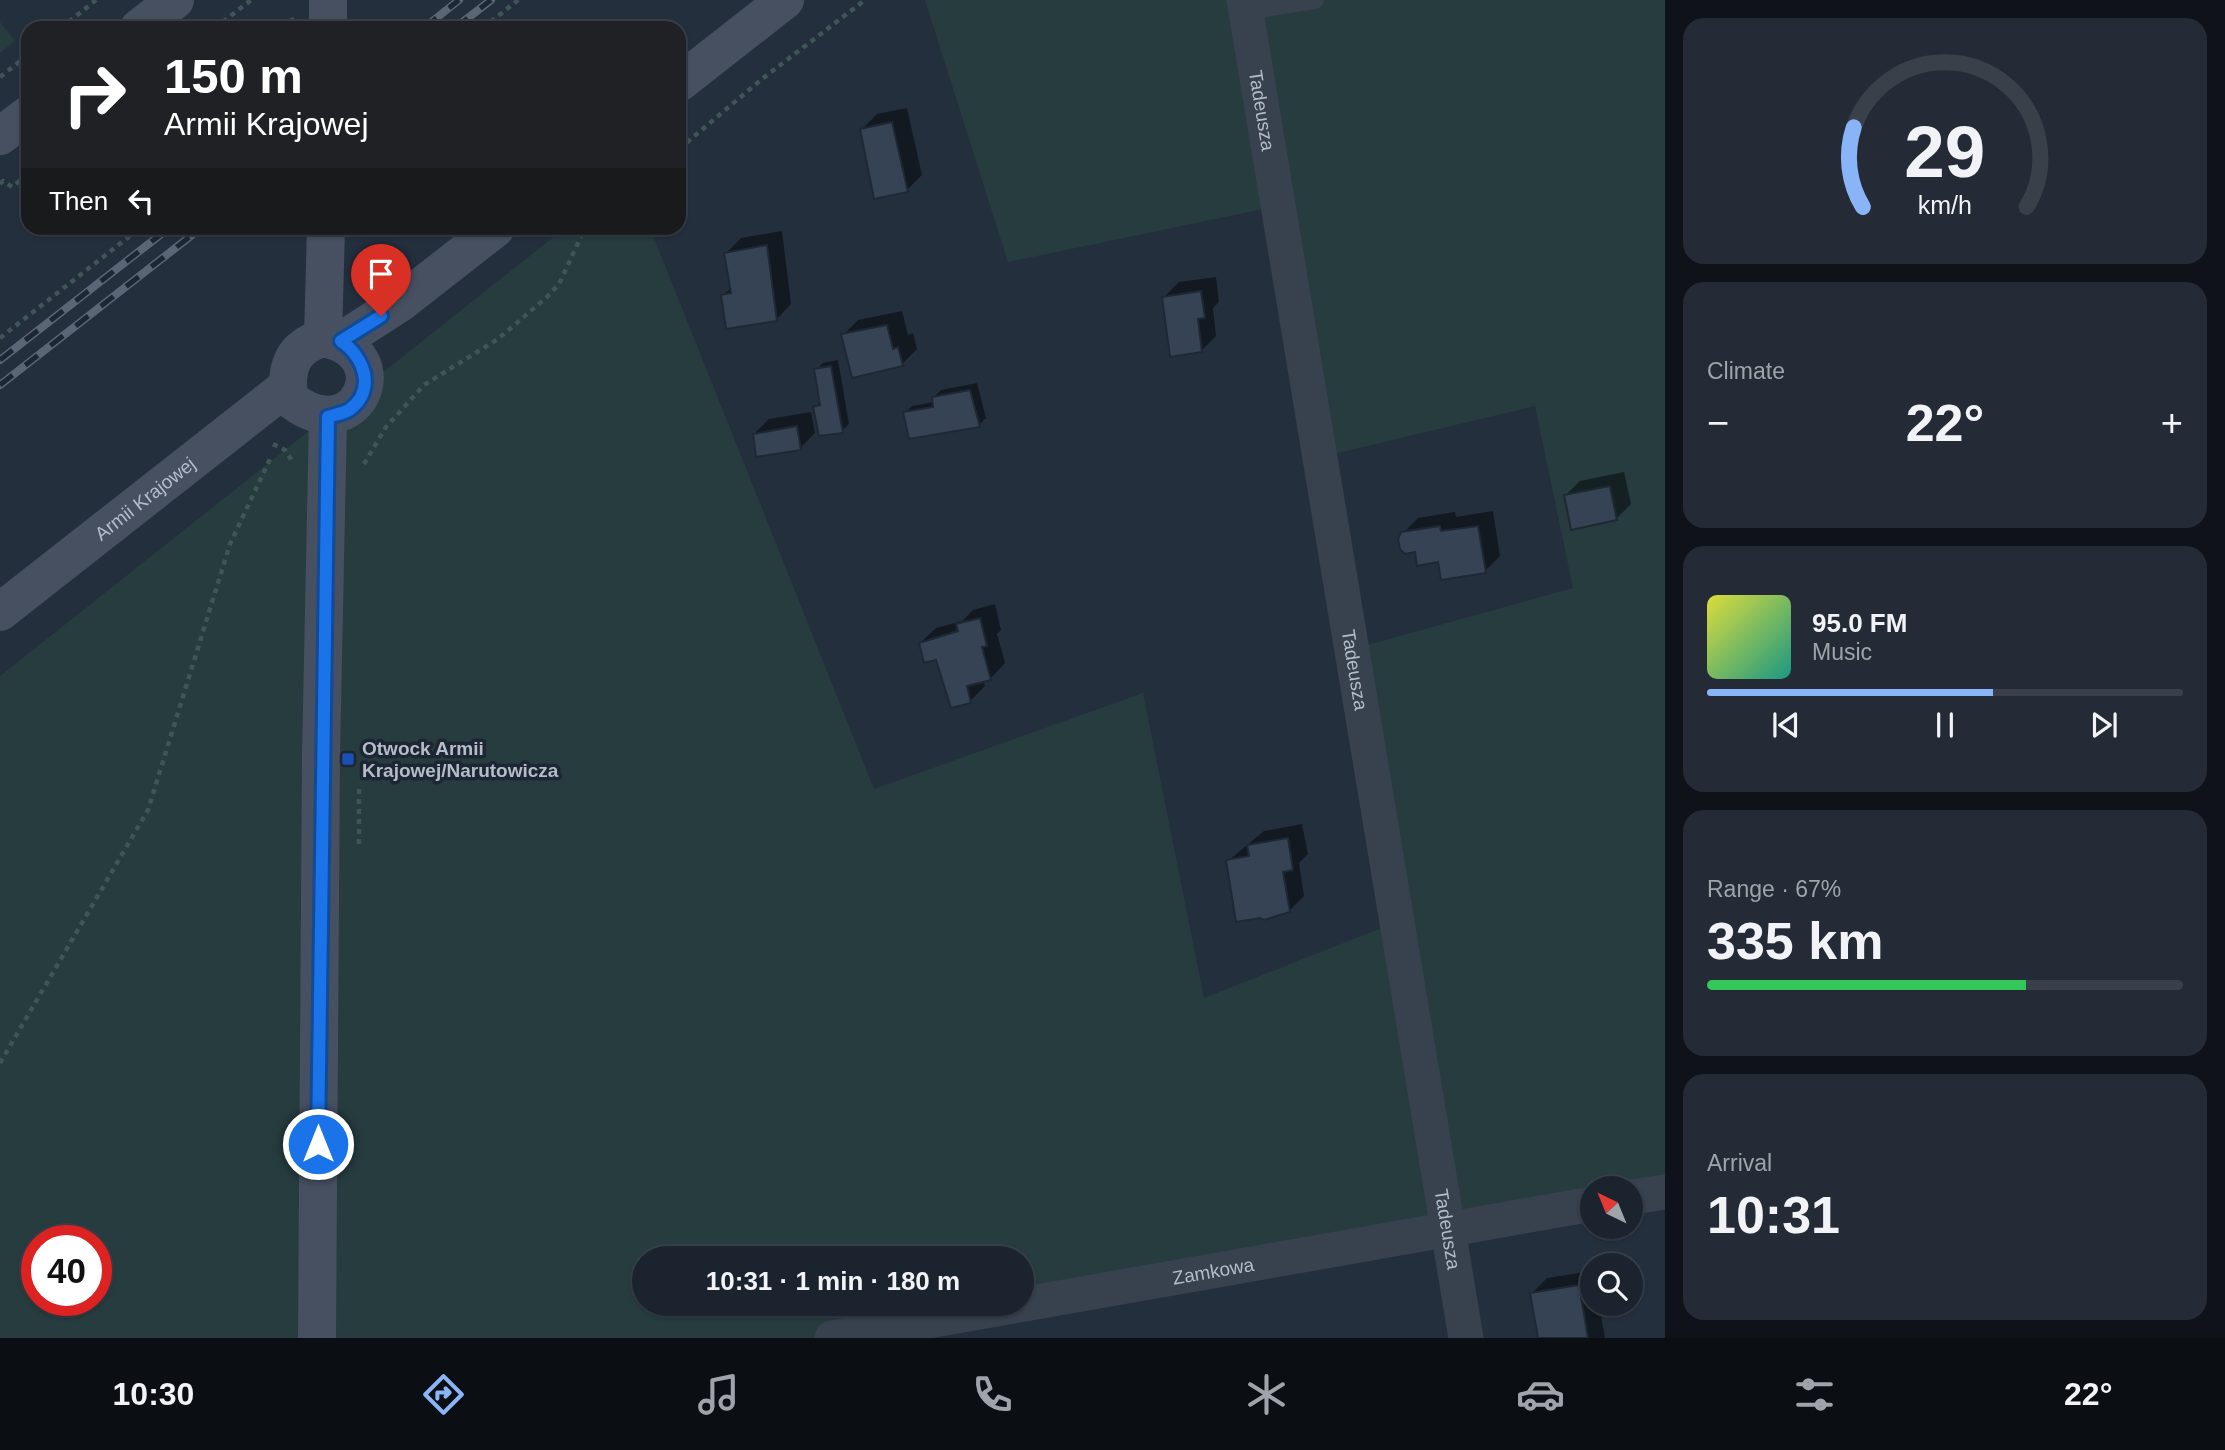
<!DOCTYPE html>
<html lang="en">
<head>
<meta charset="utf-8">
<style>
	:root { --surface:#1b232e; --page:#242b36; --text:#f1f3f6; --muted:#a0a4aa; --line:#39404a; --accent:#8ab4f8 }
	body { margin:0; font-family:Arial,sans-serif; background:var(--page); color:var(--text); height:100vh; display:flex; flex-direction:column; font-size:26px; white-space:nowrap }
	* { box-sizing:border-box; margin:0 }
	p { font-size:23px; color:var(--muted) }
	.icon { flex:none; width:38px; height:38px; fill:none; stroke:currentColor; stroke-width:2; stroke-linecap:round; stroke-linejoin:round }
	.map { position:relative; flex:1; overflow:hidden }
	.side { display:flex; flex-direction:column; gap:18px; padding:18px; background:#0f1319; width:560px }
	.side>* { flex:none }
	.banner { position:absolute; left:21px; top:21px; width:665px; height:214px; border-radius:21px; box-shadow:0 2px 5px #0004,0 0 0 2px var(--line); background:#202124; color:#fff; overflow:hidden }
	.needle { width:46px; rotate:317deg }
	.fabs { position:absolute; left:1580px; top:1176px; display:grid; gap:14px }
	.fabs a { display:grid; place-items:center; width:63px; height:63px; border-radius:50%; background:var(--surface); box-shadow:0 2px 5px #0004,0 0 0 2px var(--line); font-size:35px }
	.speed { position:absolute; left:21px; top:1225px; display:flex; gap:14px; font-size:35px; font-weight:700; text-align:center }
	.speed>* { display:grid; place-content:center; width:91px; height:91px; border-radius:50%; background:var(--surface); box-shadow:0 2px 5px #0004,0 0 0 2px var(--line); line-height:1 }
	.speed .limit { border:10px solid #d22; background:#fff; color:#111 }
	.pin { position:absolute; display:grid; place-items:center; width:60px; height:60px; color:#fff; margin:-72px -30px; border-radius:50% 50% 50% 0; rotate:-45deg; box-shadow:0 0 7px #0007 }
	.pin .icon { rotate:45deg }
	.me { position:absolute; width:77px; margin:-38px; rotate:0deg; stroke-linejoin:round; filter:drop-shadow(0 0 5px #0008) }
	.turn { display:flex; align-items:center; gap:24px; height:147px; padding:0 28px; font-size:32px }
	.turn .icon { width:91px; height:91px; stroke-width:2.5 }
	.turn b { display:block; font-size:49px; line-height:60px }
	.then { display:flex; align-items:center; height:66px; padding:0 28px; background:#0003; gap:14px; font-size:26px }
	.big { font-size:52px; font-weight:600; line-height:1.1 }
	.side .tile { flex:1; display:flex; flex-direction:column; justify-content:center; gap:10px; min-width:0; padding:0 24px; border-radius:21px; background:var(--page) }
	.side .dial { align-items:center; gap:0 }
	.dial svg { height:182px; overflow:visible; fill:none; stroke:var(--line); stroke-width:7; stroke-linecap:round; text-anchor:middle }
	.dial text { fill:var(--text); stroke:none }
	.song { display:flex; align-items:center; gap:21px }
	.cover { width:84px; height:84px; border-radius:10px; background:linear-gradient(135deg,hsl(60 70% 55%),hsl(170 70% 35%)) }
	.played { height:7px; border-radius:4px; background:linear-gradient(90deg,var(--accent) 60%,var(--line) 60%) }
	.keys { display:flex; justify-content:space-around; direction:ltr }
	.heat { display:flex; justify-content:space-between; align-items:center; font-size:38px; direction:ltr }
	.charge { height:10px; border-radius:5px; background:linear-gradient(90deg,#34c759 67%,var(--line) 0) }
	.trip { position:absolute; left:632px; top:1246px; width:402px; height:70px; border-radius:35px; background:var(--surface); box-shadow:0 2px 5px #0004,0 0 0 2px var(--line); font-weight:600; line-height:70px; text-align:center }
	.tabs { display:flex; height:112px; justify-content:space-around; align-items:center; background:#0b0e12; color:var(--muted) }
	.tabs .icon { width:49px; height:49px }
	.tabs .active { color:var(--accent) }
	.tabs b { font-size:32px; color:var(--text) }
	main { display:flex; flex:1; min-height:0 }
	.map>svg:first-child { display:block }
	.green { fill:#263c3f; fill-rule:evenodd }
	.shadow { fill:#0007 }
	.building { fill:#364354; stroke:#1f2835; stroke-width:2 }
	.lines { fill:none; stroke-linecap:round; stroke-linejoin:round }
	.path { stroke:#3f5557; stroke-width:4.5; stroke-dasharray:5 5; stroke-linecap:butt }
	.lane { stroke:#38414e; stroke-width:18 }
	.street { stroke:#38414e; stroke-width:35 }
	.secondary { stroke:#465061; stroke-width:38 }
	.rail-casing { stroke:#5a6575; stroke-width:8 }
	.rail { stroke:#1d2633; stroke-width:5; stroke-dasharray:16; stroke-linecap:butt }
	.route-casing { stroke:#114b97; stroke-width:18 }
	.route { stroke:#1a73e8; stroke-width:12 }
	.transit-dot { fill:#1a4fb4; stroke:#1d2633; stroke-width:2.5 }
	.labels { text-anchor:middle; stroke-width:7; stroke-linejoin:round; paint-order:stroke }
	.street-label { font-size:19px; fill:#b4bcc9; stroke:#1d2633 }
	.poi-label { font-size:19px; font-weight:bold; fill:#b4bcc9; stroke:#1d2633; text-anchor:start }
</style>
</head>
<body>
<main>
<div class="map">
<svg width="1665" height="1338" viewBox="0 0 1665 1338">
	<rect width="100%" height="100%" fill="#242f3e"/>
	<g class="green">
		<path d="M925,0h740v1192l-73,-4 -711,150h-881v-662l565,-448h85l224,561 269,-96 61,305 195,-77 -46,-272 220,-61 -38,-182 -214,51 -43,-251 -270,56zM37,1241h59v59h-59zM644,1258h378v46h-378z"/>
		<path d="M0,22l15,19 -15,12z"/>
	</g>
	<g class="shadow">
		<path d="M907,108l15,67 -15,15 -45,-61 15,-15z"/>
		<path d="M782,231l9,73 -15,16 -53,-25 9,-8 -6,-34 15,-15z"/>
		<path d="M1216,277l3,25 -6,6 3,28 -15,15 -37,-54 15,-15z"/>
		<path d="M902,311l6,24 5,-2 4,16 -15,15 -59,-29 15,-15z"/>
		<path d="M838,360l11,64 -7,7 -27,-24 6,-6 -5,-31 7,-7z"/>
		<path d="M977,383l9,35 -7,7 -74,-12 7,-7 22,-4v-5l7,-7z"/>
		<path d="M811,412l4,21 -15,15 -46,-14 15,-15z"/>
		<path d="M1624,472l7,32 -15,15 -51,-23 15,-15z"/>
		<path d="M1493,511l7,45 -15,15 -45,-11 -24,-10 -13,-17 15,-15 37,-6 1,5z"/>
		<path d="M995,604l6,26 -4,4 8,29 -15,16 -7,1 2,6 -15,15 -33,-43 -17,-15 16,-15 26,-7 11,-11z"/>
		<path d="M1302,824l6,30 -9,9 5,33 -15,15 -61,-50 36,-30z"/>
		<path d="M1592,1271v33h7l6,34h-66l-7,-45 15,-15z"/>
	</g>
	<g class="building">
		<path d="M892,122l16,70 -34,7 -14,-70z"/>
		<path d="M767,245l10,76 -51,8 -5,-34 10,-2 -7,-40z"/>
		<path d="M1201,291l4,27 -7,1 4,33 -32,5 -8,-60z"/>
		<path d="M887,325l6,24 5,-2 5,19 -51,12 -11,-44z"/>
		<path d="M831,366l12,67 -24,3 -6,-29 7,-2 -6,-36z"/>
		<path d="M970,390l10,37 -71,12 -6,-27 30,-5 -1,-10z"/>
		<path d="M797,426l4,24 -45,7 -3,-23z"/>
		<path d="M1610,486l7,34 -46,10 -7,-35z"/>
		<path d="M1440,526l1,5 37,-5 8,47 -45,7 -3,-18 -21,4 -2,-14 -10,2 -5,-5 -2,-10 3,-7z"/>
		<path d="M980,618l7,28 -5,1 9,33 -24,6 4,17 -20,5 -15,-48 -12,3 -5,-20 39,-12 -2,-7z"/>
		<path d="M1288,838l5,32 -10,2 7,40 -26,8 -4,-2 -24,4 -10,-62 23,-4 -2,-11z"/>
		<path d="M1579,1285l9,53h-50l-8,-45z"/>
	</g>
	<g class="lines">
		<g class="path">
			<path d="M61,28l35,-28"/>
			<path d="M215,28l36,-28"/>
			<path d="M284,28l2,-6 9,-3"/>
			<path d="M483,28l35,-28"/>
			<path d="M0,77l28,-22"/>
			<path d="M679,149l83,-70 103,-79"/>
			<path d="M0,184l3,-3 9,6 16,-13"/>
			<path d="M0,338l140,-110"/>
			<path d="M273,444l12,6 7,11"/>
			<path d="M364,464l22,-37 38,-42 74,-46 49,-42 12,-13 26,-56"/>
			<path d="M359,844v-55"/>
			<path d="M0,1063l148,-253 82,-266 41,-87"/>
		</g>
		<path class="lane" d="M1246,11l69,-11"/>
		<g class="street">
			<path id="s1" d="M1244,0l222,1338"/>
			<path d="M1631,1197l34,-5"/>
			<path id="s2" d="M832,1338l760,-134"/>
		</g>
		<g class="secondary">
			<path d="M139,28l36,-28"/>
			<path d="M328,28v-28"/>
			<path d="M679,83l106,-83"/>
			<path d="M0,136l28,-21"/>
			<path d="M323,338c80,15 32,116 -34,60 -4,-31 3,-51 34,-60z"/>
			<path d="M323,338l3,-110"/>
			<path d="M341,341l59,-38 96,-75"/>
			<path id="s3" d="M0,612l288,-226"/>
			<path d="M317,1338l4,-583 7,-338"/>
		</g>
		<defs>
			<g id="rail">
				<path d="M424,28l35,-28"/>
				<path d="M455,28l36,-28"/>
				<path d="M0,360l169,-132"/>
				<path d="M0,385l201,-157"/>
			</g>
		</defs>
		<use href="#rail" class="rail-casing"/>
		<use href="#rail" class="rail"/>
	</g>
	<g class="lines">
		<defs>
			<path id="route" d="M318,1144l10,-727c6,-2 16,-4 21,-7 28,-20 15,-53 -8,-69l40,-25"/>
		</defs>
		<use href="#route" class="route-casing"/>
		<use href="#route" class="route"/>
	</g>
	<rect class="transit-dot" x="341" y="752" width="14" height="14" rx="3.5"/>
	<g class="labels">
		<g class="street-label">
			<text dy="7" stroke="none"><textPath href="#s1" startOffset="112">Tadeusza</textPath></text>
			<text dy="7" stroke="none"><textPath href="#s3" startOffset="184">Armii Krajowej</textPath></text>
			<text dy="7" stroke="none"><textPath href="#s1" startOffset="679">Tadeusza</textPath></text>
			<text dy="7" stroke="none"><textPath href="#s1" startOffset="1246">Tadeusza</textPath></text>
			<text dy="7" stroke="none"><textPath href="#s2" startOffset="387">Zamkowa</textPath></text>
		</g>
		<g class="poi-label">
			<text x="362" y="755">Otwock Armii<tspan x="362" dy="22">Krajowej/Narutowicza</tspan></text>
		</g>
	</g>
</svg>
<div class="fabs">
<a><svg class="needle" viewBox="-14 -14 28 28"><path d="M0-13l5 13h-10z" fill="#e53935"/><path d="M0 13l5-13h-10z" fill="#a0a4aa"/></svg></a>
<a><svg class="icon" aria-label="search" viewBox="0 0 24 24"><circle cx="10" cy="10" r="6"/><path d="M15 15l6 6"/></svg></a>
</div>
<div class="speed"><div class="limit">40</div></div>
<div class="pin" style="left:381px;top:316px;background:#d93025"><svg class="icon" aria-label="arrive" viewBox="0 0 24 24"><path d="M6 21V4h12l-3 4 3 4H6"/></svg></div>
<svg class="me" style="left:318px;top:1144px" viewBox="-20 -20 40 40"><circle r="17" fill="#1a73e8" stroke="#fff" stroke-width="3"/><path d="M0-11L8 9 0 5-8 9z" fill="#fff"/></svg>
<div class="trip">10:31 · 1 min · 180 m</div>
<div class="banner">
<div class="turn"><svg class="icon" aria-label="right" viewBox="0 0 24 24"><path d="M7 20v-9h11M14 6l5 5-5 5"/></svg><div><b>150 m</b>Armii Krajowej</div></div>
<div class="then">Then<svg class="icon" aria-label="left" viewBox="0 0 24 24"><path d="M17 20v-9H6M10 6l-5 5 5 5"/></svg></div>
</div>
</div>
<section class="side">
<div class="tile dial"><svg viewBox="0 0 100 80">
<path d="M14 69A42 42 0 1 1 86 69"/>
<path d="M14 69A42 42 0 0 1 10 34" stroke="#8ab4f8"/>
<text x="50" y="56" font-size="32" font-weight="700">29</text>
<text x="50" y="72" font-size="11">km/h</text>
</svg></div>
<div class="tile"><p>Climate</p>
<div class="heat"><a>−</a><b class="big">22°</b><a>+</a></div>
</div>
<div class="tile">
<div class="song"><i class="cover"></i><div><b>95.0 FM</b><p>Music</p></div></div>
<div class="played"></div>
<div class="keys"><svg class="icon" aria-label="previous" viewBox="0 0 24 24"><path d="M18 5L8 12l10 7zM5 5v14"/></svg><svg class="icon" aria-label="pause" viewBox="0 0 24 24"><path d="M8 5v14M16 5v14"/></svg><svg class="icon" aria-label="next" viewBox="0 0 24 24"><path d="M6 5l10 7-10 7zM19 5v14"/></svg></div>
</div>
<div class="tile"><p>Range · 67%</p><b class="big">335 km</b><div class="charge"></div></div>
<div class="tile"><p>Arrival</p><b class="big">10:31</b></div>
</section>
</main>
<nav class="tabs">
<b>10:30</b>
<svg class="icon active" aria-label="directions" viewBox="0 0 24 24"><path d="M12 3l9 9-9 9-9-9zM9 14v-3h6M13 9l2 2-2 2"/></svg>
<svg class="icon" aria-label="music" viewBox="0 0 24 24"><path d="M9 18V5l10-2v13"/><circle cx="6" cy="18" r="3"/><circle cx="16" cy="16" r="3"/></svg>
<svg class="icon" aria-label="phone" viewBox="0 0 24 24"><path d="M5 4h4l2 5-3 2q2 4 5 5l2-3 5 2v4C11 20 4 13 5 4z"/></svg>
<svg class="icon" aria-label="climate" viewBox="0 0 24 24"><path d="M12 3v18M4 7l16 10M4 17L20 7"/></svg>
<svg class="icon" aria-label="car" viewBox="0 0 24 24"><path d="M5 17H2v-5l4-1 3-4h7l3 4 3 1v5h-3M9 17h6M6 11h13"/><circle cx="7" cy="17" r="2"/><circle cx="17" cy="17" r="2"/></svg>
<svg class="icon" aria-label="filters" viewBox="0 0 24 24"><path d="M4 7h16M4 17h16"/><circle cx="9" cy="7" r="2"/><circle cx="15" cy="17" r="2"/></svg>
<b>22°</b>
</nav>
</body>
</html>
